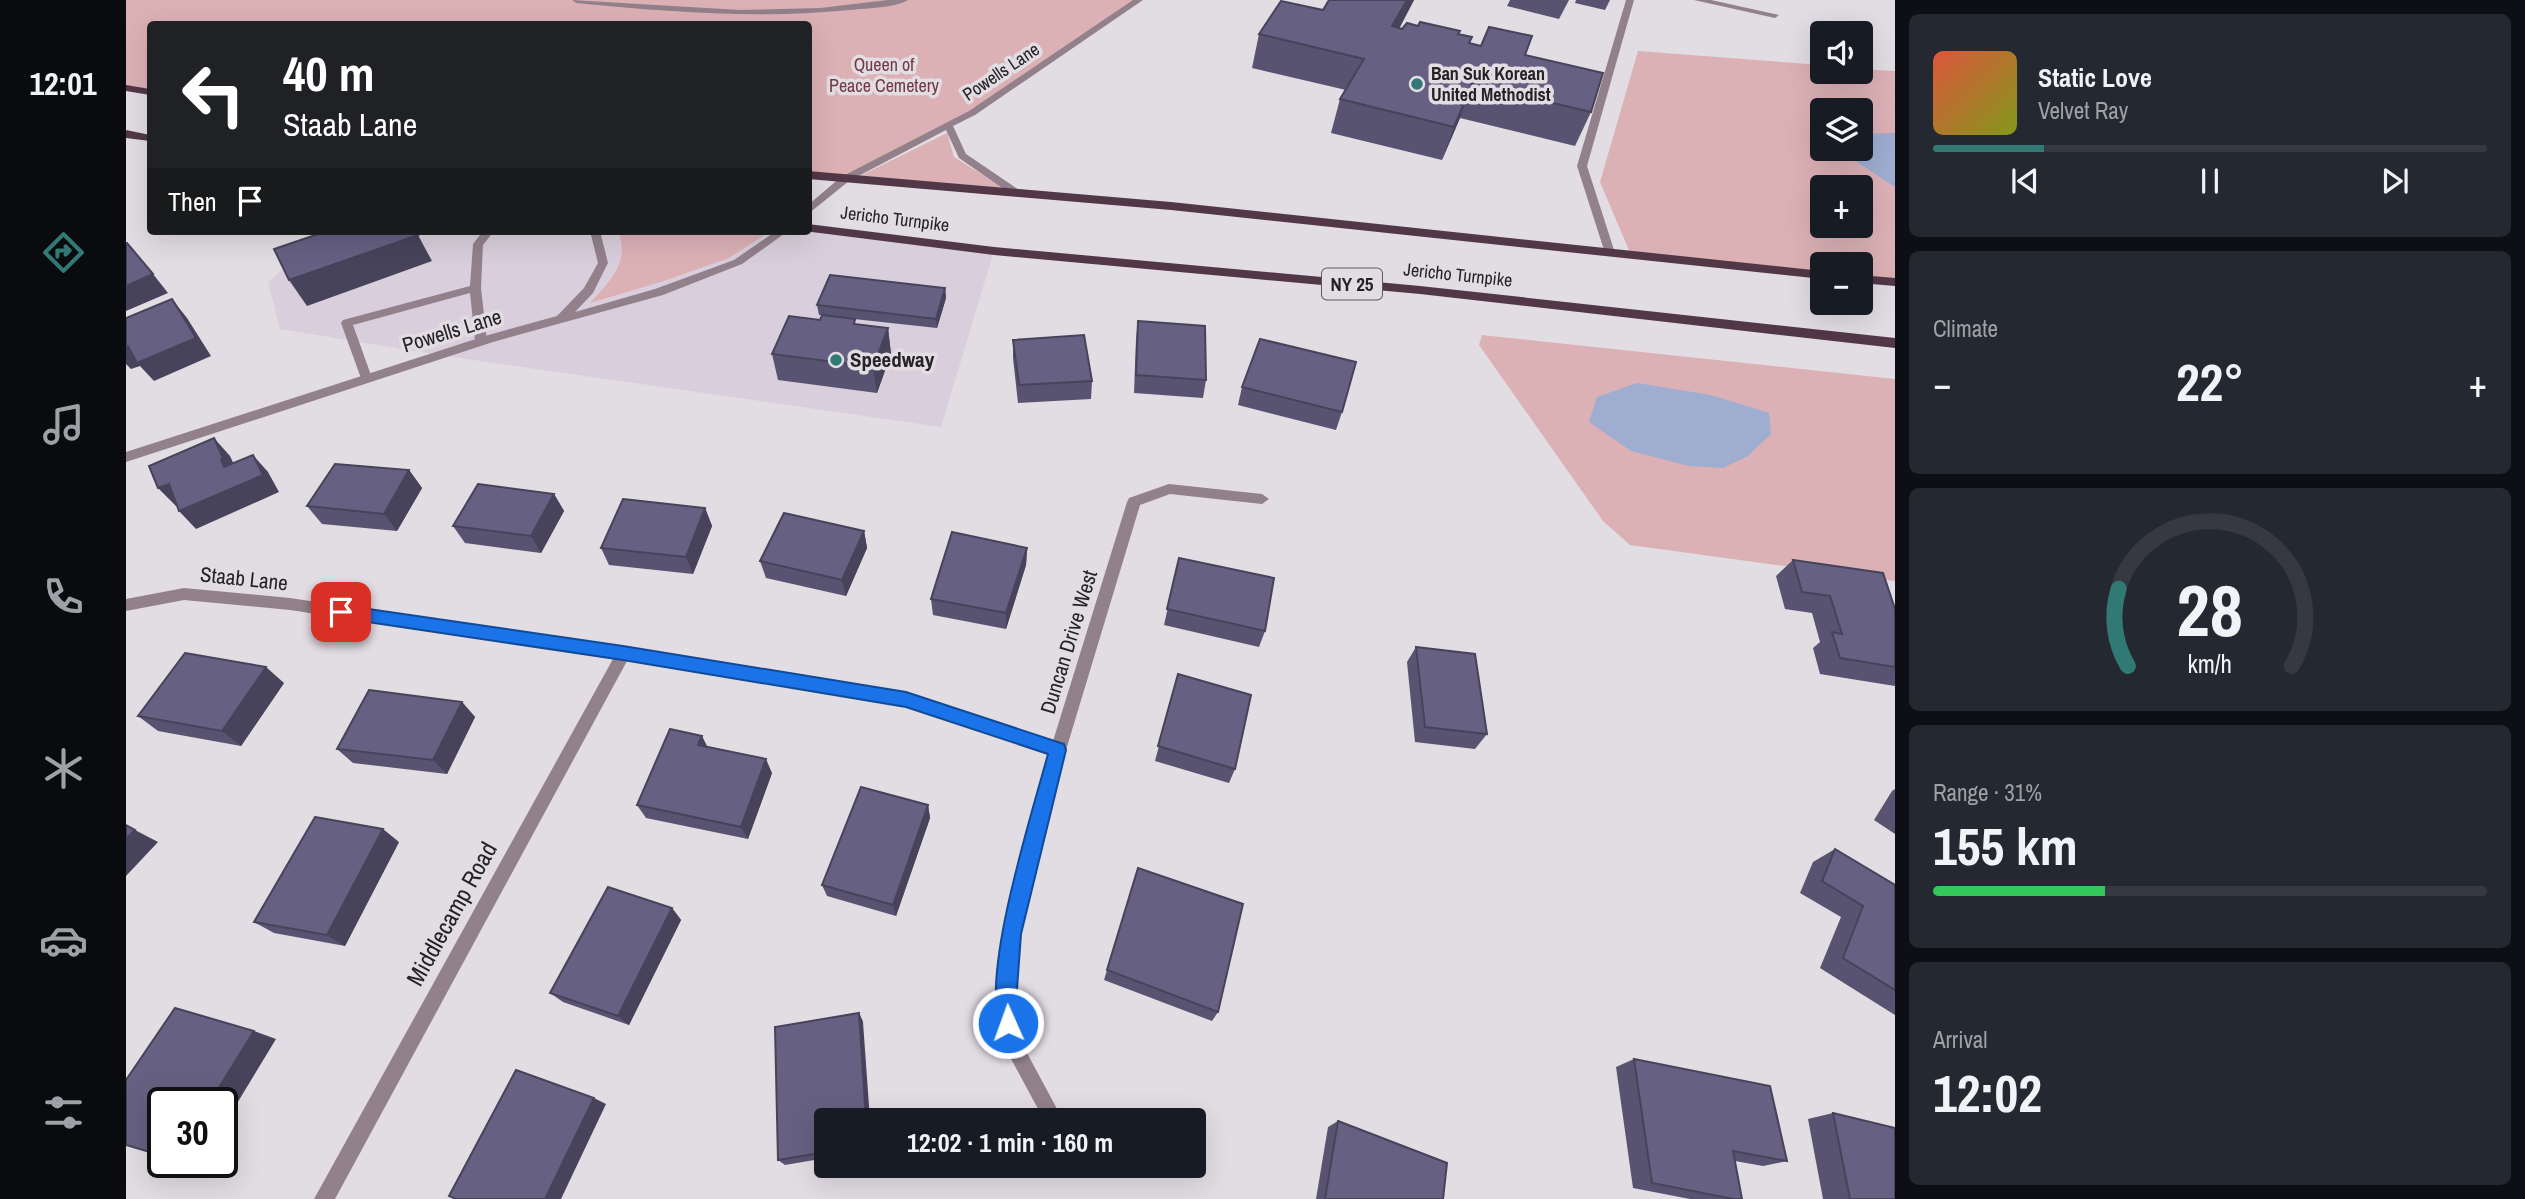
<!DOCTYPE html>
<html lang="en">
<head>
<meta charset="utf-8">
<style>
	:root { --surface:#171b24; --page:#242831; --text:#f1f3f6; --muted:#9ea1a6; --line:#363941; --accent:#317974 }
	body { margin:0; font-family:"Archivo Narrow",sans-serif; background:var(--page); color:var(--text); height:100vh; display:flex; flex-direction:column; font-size:26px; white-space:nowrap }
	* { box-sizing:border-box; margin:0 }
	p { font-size:23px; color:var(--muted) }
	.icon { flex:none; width:38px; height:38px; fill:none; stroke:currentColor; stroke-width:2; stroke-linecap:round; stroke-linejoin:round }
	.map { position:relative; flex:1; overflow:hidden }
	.details { display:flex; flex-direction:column; gap:14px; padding:14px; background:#0d0f14; width:630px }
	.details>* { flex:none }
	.top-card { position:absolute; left:21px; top:21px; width:665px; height:214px; border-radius:7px; box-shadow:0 7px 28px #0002; background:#202124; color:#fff; overflow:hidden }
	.controls { position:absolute; left:1684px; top:21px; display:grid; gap:14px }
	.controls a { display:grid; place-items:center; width:63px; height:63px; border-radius:7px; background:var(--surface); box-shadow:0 7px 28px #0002; font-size:35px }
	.speed { position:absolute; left:21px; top:1087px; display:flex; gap:14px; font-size:35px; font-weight:700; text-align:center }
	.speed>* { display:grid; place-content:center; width:91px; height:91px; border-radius:50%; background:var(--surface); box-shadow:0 7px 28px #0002; line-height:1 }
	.speed .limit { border:4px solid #111; border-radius:10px; background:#fff; color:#111 }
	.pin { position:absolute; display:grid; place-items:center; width:60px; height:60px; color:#fff; margin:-30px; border-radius:14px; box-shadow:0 4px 10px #0006 }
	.me { position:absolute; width:77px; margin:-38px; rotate:358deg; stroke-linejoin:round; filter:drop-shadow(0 0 5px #0008) }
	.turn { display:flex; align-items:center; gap:24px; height:147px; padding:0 21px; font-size:32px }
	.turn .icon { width:91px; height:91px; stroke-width:2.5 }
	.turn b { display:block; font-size:49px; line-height:60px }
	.then { display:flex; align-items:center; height:66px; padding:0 21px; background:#0003; gap:14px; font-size:26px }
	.big { font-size:52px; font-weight:800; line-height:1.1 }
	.details .tile { flex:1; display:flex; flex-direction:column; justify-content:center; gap:10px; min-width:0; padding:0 24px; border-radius:10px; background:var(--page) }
	.details .dial { align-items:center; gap:0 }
	.dial svg { height:182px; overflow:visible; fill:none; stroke:var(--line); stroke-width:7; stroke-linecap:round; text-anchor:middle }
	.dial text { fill:var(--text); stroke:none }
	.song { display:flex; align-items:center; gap:21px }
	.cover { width:84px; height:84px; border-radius:10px; background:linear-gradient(135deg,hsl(10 70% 55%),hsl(70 70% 35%)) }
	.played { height:7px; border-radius:4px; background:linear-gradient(90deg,var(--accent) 20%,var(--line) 20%) }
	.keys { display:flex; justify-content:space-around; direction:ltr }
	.heat { display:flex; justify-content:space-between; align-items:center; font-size:38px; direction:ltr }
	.charge { height:10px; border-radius:5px; background:linear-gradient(90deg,#34c759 31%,var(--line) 0) }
	.trip { position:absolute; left:688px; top:1108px; width:392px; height:70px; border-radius:7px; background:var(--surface); box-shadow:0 7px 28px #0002; font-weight:800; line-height:70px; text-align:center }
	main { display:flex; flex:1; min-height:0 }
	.menu { display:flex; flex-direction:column; width:126px; justify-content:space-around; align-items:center; background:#090b0e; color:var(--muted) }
	.menu .icon { width:49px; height:49px }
	.menu .selected { color:var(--accent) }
	.menu b { font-size:32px; color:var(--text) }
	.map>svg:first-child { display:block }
	.built { fill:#d9cfdc }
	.green { fill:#dcb1b6; fill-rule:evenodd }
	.water { fill:#9eadd0 }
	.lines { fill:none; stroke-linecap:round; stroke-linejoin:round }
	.service { fill:#92818a; fill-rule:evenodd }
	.minor { fill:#92818a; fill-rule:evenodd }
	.tertiary { fill:#92818a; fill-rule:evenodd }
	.primary { fill:#523746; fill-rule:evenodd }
	.wall { fill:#585370 }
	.shaded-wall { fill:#47435b }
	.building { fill:#666082; stroke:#47435b; stroke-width:2 }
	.route { fill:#1a73e8; stroke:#114b97; stroke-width:2 }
	.poi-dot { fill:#317974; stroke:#e2dce3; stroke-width:2.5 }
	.labels { text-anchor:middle; stroke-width:7; stroke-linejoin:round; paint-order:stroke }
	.far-park-label { font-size:18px; fill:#723741; stroke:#e2dce3 }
	.far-street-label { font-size:18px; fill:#242225; stroke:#e2dce3 }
	.far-poi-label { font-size:18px; font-weight:bold; fill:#242225; stroke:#e2dce3; text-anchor:start }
	.shield { fill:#e2dce3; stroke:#5d5a5e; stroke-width:2 }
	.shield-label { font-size:19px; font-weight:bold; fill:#242225 }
	.street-label { font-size:21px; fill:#242225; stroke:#e2dce3 }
	.poi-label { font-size:21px; font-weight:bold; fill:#242225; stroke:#e2dce3; text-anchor:start }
	.near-street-label { font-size:24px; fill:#242225; stroke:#e2dce3 }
</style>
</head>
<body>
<main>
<nav class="menu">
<b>12:01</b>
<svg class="icon selected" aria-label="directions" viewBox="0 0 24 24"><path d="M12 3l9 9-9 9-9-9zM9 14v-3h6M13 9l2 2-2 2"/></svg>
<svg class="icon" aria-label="music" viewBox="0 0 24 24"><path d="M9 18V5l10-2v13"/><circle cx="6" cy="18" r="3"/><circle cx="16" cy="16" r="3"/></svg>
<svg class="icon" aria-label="phone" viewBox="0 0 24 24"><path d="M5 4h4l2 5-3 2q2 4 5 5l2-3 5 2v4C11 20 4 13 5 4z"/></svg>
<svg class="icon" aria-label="climate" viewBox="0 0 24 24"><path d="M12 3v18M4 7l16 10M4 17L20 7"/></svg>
<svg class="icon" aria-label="car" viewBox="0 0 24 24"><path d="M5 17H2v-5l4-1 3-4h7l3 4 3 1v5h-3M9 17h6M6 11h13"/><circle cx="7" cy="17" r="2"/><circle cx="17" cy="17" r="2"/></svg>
<svg class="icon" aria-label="filters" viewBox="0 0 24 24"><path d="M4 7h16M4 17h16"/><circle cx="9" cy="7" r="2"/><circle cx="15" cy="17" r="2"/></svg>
</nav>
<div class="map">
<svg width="1769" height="1199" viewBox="0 0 1769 1199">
	<rect width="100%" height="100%" fill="#e2dce3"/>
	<path class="built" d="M201,231h481l186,20 -53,176 -502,-72 -159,-26 -12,-47z"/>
	<g class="green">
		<path d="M0,0h1013l-167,113 -127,66 -36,-4 -1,-151h-658v68l-24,-4z"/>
		<path d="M1512,51l184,14v7h38v-3l35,2v211l-35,-3v-15h-38v11l-191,-20 -31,-73zM1696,110h38v39h-38zM1696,187h38v39h-38z"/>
		<path d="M821,133l7,24 50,31 -144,-12z"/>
		<path d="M492,231h136l14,2 -39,25 -65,23 -74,22c19,-21 41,-41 28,-72z"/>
		<path d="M1356,335l413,44v202l-265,-36 -27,-24 -124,-176z"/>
	</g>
	<g class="water">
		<path d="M1769,133v54l-41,-27 -5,-11h11v-15z"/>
		<path d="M1511,383l74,12 58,18 2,21 -23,22 -25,12 -34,-2 -58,-15 -42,-29 8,-25z"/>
	</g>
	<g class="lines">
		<g class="service">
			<path d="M446,0l168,10 80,-2 68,-8h20c-14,8 -40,8 -58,10 -92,9 -182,2 -274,-7z"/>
			<path d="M1500,0h8l-47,166 28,87 -5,3 -5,-3 -28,-87z"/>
			<path d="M1568,0h17l68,15 -4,3z"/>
			<path d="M357,231h11l-11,14 -2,43 6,53 -2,3h-8l-2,-3 -5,-48 -117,32 19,53 -2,3h-8l-21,-58 2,-3 127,-34 3,-42z"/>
		</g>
		<path class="minor" d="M1043,484l93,10 7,5 -7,5 -92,-10 -30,11 -74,245 -46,184 -5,70 5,36 43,80h-19l-42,-78 -5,-38 5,-70 47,-180 -143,-47 -279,-46 -292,538h-21l299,-540 -323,-49 -106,-10 -58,11v-12l58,-11 106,10 333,50 283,45 147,48 74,-239 2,-4z"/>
		<g class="tertiary">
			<path d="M1007,0h10l-168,115 -22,11 13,28 53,36v4h-8l-52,-36 -13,-28 -97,51 -41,33v-9l33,-28 128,-66z"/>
			<path d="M464,231h10l8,32 -15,30 -18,19 80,-23 79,-29 42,-29h12l-46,33 -79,31 -170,47 -367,120v-10l359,-116 72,-20 27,-28 14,-25z"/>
		</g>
		<g class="primary">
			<path d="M0,85l24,4v6l-24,-4z"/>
			<path d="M0,130l24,5v6l-24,-3z"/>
			<path d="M682,171l363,31 651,69v8l-651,-69 -363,-31z"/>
			<path d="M682,224l186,23 426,39 475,52v10l-475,-54 -426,-39 -190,-24h4z"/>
			<path d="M1734,275l35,3v8l-35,-3z"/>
		</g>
	</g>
	<g class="wall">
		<path d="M1281,0h7l-15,28 60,7 13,2 -3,6 56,12 66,57 -16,34 -115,-28 -18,42 -111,-27 9,-34 6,-9 -94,-22 7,-34 64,-24z"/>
		<path d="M1384,0h59l-10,19 -52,-13z"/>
		<path d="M1450,0h34l-5,10 -30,-7z"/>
		<path d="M819,288l1,10 -9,30 -111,-12 30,8 32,4 3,26 -14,39 -99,-13 -6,-26 48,-34 2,-5h-3l-2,-10z"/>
		<path d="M1012,321l68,59 -3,18 -69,-5 2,-54z"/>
		<path d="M887,340l79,41 -1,18 -73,4 -5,-45z"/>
		<path d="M1116,387l100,25 -6,18 -98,-25z"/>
		<path d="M283,470l13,18 -25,43 -75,-7 -15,-18z"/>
		<path d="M428,494l10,17 -23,42 -76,-10 -12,-17z"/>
		<path d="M579,508l7,18 -19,48 -84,-9 -8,-17z"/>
		<path d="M738,531l3,17 -21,48 -80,-18 -6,-17z"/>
		<path d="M901,548l-1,17 -20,64 -73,-14 -2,-16z"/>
		<path d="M1053,558l86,73 -6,16 -95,-22z"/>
		<path d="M1667,560l102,49v77l-75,-12 -7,-26 7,-6 -8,-29 -27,-4 -9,-33z"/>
		<path d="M1290,647l71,87 -12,15 -60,-7 -8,-80z"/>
		<path d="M1052,674l57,95 -6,14 -74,-22z"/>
		<path d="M158,683l-43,63 -83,-15 -20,-15z"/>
		<path d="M336,702l13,15 -28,57 -94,-11 -16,-14z"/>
		<path d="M582,748l64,25 -24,66 -102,-21 -9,-13z"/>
		<path d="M1769,789v45l-21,-14 18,-29z"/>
		<path d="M802,805l2,13 -34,98 -69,-20 -5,-11z"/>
		<path d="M273,842l-54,104 -71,-13 -20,-11z"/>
		<path d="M1709,849l60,36v130l-75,-47 21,-51 -41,-24 13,-31z"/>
		<path d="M1012,868l80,144 -6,9 -108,-41z"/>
		<path d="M546,908l9,12 -52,105 -66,-23 -13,-9z"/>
		<path d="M733,1013l4,9 -37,98v38l-41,7 -7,-5z"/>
		<path d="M1508,1059l153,102 -24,5 -28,-5 7,38h-52l-57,-11 -17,-121z"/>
		<path d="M1707,1113l62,86h-72l-15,-80z"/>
		<path d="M1212,1121l105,78h-127l12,-72z"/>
	</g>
	<g class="shaded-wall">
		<path d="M1281,0h7l-31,60 9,-34z"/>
		<path d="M1346,84l-12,34 -18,42 12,-33z"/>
		<path d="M292,235l14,26 -125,45 -18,-26z"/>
		<path d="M27,274l15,19 -42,18v-25z"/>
		<path d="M819,288l1,10 -9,30 -1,-9z"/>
		<path d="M46,299l15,19 24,38 -57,25 -14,-15 -9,3 -5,-5v-18z"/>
		<path d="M762,328l3,26 -14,39 -4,-26z"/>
		<path d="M88,438l16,18 9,19 -15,-8z"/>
		<path d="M127,455l15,17 11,20 -83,37 -17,-18z"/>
		<path d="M283,470l13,18 -25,43 -13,-17z"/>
		<path d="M43,484l17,17 -10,5 -18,-18z"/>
		<path d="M428,494l10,17 -23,42 -10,-17z"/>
		<path d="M579,508l7,18 -19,48 -7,-17z"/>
		<path d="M738,531l3,17 -21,48 -4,-16z"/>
		<path d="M901,548l-1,17 -20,64v-16z"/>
		<path d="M140,667l18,16 -43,63 -19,-15z"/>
		<path d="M336,702l13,15 -28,57 -14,-14z"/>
		<path d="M576,736l7,14 -11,-5z"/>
		<path d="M640,759l6,14 -24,66 -7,-12z"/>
		<path d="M802,805l2,13 -34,98 -3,-11z"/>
		<path d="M257,829l16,13 -54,104 -18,-11z"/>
		<path d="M9,830l23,12 -32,34v-37z"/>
		<path d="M546,908l9,12 -52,105 -11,-9z"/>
		<path d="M733,1013l4,9 7,98h-4z"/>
		<path d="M128,1031l22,8 -54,89v-26h-12z"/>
		<path d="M468,1098l12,6 -45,95h-16z"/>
		<path d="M62,1162h14l-2,3z"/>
	</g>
	<g class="building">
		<path d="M1203,0h78l-15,26 10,3 5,-6 11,3 2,-4 40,9 -2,3 14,3 -3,6 12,3 8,-19 43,9 -7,19 78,18 -12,39 -119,-28 -18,43 -114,-28 24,-40 -105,-25 22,-33 42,9z"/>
		<path d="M201,231h88l3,4 -129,45 -15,-31z"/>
		<path d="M0,243h1l26,31 -27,12z"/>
		<path d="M704,275l115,13 -9,31 -119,-14z"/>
		<path d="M46,299l24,39 -59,25 -9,-17h-2v-28z"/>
		<path d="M696,315l33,4 -1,5 34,4 -15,39 -101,-13 17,-38 31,4z"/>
		<path d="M1012,321l67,5 1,54 -70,-5z"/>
		<path d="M958,335l8,46 -73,4 -6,-45z"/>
		<path d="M1134,339l96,23 -14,50 -100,-25z"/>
		<path d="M88,438l9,20 -2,1 3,8 29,-12 10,20 -84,36 -10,-27 -11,4 -9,-22z"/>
		<path d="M209,464l74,6 -25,44 -77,-8z"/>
		<path d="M352,484l76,10 -23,42 -78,-10z"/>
		<path d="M497,499l82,9 -19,49 -85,-9z"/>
		<path d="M658,513l80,18 -22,49 -82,-19z"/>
		<path d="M826,532l75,16 -21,65 -75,-14z"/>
		<path d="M1053,558l95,20 -9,53 -98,-22z"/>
		<path d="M1667,560l90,13 12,36v58l-55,-9 -8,-26 10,2 -12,-38 -28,-4z"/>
		<path d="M1290,647l59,7 12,80 -62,-7z"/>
		<path d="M59,653l81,14 -44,64 -84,-15z"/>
		<path d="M1052,674l73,21 -16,74 -77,-23z"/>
		<path d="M243,690l93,12 -29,58 -96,-11z"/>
		<path d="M544,729l32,7 -4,9 68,14 -25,68 -104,-22z"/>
		<path d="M735,787l67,18 -35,100 -71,-20z"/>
		<path d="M189,817l68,12 -56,106 -73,-13z"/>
		<path d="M0,825l9,5 -9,9z"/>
		<path d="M1709,849l60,36v105l-52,-32 20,-52 -41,-25z"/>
		<path d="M1012,868l105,36 -25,108 -111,-42z"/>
		<path d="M482,887l64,21 -54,108 -68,-23z"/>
		<path d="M49,1008l79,23 -44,71h-47v54l-37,-11v-65z"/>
		<path d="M733,1013l7,107h-40v32l-48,8 -3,-133z"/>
		<path d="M1508,1059l136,27 17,75 -54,-10 9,48h-9l-81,-16z"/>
		<path d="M390,1070l78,28 -49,101h-89l-7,-3z"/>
		<path d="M1707,1113l62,15v71h-45z"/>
		<path d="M1212,1121l109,42 -4,36h-118z"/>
	</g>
	<path class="route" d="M215,605l282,41 283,46 158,52 2,6 -45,184 -5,69 2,20 -3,7 -7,3 -7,-3c-22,-53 31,-216 47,-276l-142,-47 -283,-47 -282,-42 -6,-2 -2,-4 2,-5z"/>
	<g class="poi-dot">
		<circle cx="1291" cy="84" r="7"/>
		<circle cx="710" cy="360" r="7"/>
	</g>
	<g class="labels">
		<g class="far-park-label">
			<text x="758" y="71">Queen of<tspan x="758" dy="21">Peace Cemetery</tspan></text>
		</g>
		<g class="far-street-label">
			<text transform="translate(875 72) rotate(-34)" y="6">Powells Lane</text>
			<text transform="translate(769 219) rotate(7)" y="6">Jericho Turnpike</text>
			<text transform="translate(1332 275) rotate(6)" y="6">Jericho Turnpike</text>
		</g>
		<g class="far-poi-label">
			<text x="1305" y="80">Ban Suk Korean<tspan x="1305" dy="21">United Methodist</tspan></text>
		</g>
		<rect class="shield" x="1196" y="268.5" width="60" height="31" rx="5"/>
		<g class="shield-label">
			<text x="1226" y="291">NY 25</text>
		</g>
		<g class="street-label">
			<text transform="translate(326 331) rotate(-17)" y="7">Powells Lane</text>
			<text transform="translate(118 579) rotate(6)" y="7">Staab Lane</text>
			<text transform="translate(943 642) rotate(-73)" y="7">Duncan Drive West</text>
		</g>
		<g class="poi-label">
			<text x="724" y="367">Speedway</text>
		</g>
		<g class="near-street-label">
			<text transform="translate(326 914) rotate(-61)" y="8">Middlecamp Road</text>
		</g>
	</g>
</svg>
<div class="controls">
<a><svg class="icon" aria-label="sound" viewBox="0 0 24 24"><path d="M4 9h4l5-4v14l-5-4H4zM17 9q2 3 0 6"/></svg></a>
<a><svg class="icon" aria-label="layers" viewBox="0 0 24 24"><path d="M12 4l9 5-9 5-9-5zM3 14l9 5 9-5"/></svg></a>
<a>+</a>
<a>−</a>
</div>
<div class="speed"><div class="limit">30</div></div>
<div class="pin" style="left:215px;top:612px;background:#d93025"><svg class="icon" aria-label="arrive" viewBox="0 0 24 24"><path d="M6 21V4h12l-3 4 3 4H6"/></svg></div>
<svg class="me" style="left:882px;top:1023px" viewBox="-20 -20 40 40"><circle r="17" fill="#1a73e8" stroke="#fff" stroke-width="3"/><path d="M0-11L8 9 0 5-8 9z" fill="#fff"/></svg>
<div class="trip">12:02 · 1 min · 160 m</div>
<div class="top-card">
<div class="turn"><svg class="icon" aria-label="left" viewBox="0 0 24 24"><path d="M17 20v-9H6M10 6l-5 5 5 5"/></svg><div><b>40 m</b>Staab Lane</div></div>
<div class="then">Then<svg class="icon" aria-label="arrive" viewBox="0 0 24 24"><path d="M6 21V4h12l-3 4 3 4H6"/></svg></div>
</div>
</div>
<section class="details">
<div class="tile">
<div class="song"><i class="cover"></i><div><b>Static Love</b><p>Velvet Ray</p></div></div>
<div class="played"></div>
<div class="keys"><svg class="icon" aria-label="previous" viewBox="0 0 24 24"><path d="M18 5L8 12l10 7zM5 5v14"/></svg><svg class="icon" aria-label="pause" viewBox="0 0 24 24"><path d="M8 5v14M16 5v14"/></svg><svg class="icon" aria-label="next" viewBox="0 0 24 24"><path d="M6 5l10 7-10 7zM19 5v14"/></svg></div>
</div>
<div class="tile"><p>Climate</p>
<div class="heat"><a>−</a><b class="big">22°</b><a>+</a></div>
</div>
<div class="tile dial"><svg viewBox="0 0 100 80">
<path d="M14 69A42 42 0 1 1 86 69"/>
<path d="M14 69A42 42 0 0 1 10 35" stroke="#317974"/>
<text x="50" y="56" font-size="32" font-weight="700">28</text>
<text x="50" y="72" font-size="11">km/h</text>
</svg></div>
<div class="tile"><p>Range · 31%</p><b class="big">155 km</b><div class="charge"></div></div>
<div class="tile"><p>Arrival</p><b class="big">12:02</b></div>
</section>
</main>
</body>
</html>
